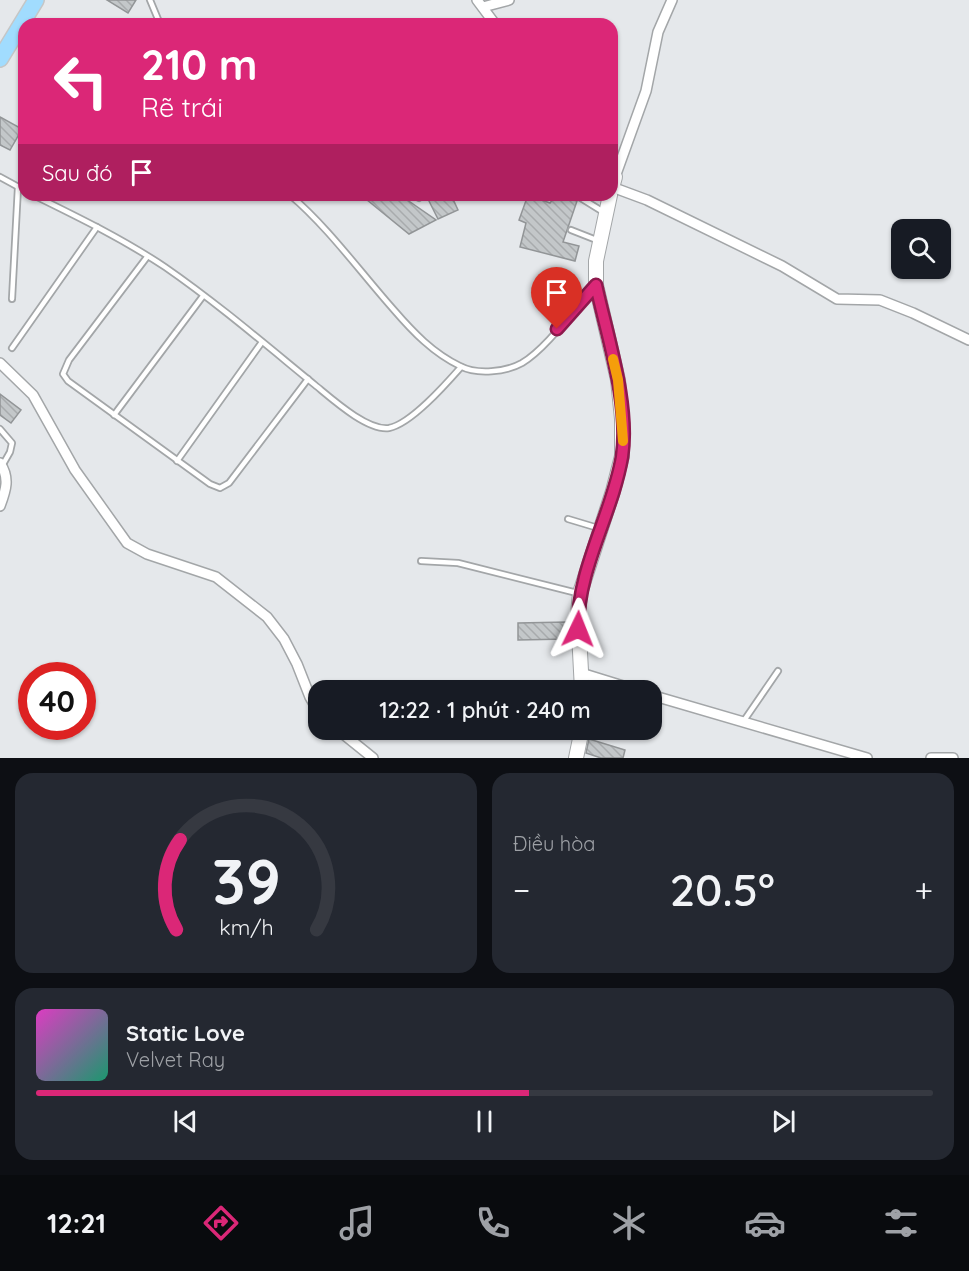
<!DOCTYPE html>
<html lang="vi">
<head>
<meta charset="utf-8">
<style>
	:root { --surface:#171b24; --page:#242831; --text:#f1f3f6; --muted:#9ea1a6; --line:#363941; --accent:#db2777 }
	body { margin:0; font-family:Quicksand,sans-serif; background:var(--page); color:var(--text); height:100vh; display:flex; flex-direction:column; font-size:22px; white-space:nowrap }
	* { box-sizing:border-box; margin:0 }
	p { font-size:20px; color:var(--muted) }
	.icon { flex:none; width:33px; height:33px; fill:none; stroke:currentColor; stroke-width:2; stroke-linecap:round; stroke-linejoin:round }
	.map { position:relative; height:758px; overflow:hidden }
	.drawer { display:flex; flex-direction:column; gap:15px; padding:15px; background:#0d0f14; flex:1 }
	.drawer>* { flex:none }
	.top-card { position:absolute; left:18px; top:18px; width:600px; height:183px; border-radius:18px; box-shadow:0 2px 4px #0004; background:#db2777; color:#fff; overflow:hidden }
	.buttons { position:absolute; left:891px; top:219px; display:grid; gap:12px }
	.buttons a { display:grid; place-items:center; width:60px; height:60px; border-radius:12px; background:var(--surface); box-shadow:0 2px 4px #0004; font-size:30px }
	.speed { position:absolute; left:18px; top:662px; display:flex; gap:12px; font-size:30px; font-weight:700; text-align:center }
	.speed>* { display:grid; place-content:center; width:78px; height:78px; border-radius:50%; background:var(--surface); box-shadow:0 2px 4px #0004; line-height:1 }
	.speed .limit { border:9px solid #d22; background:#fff; color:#111 }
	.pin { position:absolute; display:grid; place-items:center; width:51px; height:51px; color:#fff; margin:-62px -26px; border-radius:50% 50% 50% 0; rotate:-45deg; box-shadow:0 0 6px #0007 }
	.pin .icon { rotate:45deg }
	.me { position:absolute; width:66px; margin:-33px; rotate:2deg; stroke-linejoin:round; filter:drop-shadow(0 0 4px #0008) }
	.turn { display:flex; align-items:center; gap:21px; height:126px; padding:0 24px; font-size:27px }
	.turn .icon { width:78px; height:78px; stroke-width:2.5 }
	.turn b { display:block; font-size:42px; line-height:51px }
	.then { display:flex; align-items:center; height:57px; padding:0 24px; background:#0003; gap:12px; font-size:22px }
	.big { font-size:45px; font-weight:600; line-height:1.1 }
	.drawer .widget { flex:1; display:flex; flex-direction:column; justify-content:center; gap:9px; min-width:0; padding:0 21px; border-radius:18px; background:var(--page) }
	.drawer .dial { align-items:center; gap:0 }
	.dial svg { height:156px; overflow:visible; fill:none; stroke:var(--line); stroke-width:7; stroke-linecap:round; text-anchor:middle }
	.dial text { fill:var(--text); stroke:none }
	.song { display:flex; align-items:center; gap:18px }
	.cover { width:72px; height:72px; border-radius:9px; background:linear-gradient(135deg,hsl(310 70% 55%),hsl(160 70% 35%)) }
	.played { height:6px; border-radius:3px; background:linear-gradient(90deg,var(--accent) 55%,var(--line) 55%) }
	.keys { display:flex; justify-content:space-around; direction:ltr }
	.heat { display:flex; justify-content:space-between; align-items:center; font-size:33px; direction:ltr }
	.drawer .tiles { flex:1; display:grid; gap:15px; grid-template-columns:1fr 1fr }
	.widget:last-child { grid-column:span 2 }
	.trip { position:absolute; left:308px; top:680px; width:354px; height:60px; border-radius:18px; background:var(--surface); box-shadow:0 2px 4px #0004; font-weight:600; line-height:60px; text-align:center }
	.dock { display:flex; height:96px; justify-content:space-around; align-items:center; background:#090b0e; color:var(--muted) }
	.dock .icon { width:42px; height:42px }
	.dock .on { color:var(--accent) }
	.dock b { font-size:27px; color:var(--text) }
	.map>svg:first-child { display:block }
	.building { fill:url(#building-back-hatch); stroke:#929597; stroke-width:1.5 }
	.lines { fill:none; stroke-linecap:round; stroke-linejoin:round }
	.lane-casing { stroke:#a3a6a8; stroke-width:8 }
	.street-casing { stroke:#a3a6a8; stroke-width:12 }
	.secondary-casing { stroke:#a3a6a8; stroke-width:16 }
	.primary-casing { stroke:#c5c6c6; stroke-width:18 }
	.lane { stroke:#fff; stroke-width:4.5 }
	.street { stroke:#fff; stroke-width:9 }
	.secondary { stroke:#fff; stroke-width:14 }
	.primary { stroke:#a1dcfe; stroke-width:15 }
	.route-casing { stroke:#8e194d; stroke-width:15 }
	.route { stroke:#db2777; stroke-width:10 }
	.slow { stroke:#f59e0b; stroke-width:10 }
</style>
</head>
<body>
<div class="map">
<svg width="969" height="758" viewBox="0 0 969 758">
	<defs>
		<pattern id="building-back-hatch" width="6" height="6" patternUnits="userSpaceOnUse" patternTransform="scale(1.5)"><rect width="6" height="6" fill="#c3c7c9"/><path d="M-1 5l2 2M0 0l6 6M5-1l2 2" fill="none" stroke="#a8abad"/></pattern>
	</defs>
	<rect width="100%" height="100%" fill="#e5e8eb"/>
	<g class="building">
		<path d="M107,0h29l-8,13z"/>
		<path d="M0,117l22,12 -12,21 -10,-5z"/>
		<path d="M361,195h39l36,25 -27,14z"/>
		<path d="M426,195h25l7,15 -20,9z"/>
		<path d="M528,195l22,8 6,-8 21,6 -14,41 16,4 -4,15 -55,-14 6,-24 -7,-3z"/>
		<path d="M0,394l21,16 -10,13 -11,-8z"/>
		<path d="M567,622v17l-49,1v-17z"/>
		<path d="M589,739l36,11 -2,8h-22l-15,-5z"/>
	</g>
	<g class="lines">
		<defs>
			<g id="lane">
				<path d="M150,0l10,24"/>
				<path d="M0,177l24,13"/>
				<path d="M33,195c45,22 90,44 132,72 52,36 101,78 150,118 16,13 52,46 74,43 22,-4 57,-44 72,-61"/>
				<path d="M290,195c38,32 71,78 104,115 19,22 39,43 66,56 17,9 46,6 62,-3 25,-15 52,-54 72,-76"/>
				<path d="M414,195l5,3"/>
				<path d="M576,195l29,18"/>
				<path d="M571,230l28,11"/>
				<path d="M147,257l-78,103 -6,14 5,7 142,103 10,4 9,-5 79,-104"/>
				<path d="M12,299l6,-112"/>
				<path d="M12,348l85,-121"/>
				<path d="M114,415l89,-119"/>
				<path d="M0,429l12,14 -2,9 -8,14"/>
				<path d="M177,461l85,-119"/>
				<path d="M568,519l30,9"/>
				<path d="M421,561l37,2 119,30"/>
				<path d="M743,722l35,-51"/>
			</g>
			<g id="street">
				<path d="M477,0l18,24"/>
				<path d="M483,7l26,-7"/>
				<path d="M615,177l31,-86 12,-59 14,-32"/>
				<path d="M612,187l35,13 135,66 55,33 43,1 33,13 56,27"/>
				<path d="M0,363l33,32 42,75 52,73 20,11 69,23 51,40 17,22 13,25 13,33 8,14"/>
				<path d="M0,463c10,15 6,27 0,43"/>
				<path d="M581,673l55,17"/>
				<path d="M651,695l216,63"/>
				<path d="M337,729l36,29"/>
				<path d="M931,758h22"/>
			</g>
			<g id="secondary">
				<path d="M612,188l3,-11"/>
				<path d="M582,690l-4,-76 2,-21 33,-102 9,-35v-37l-4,-39 -22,-95v-24l14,-66"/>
				<path d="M576,758l6,-29"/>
			</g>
			<path id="primary" d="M0,59l36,-59"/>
		</defs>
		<use href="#lane" class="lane-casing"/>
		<use href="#street" class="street-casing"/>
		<use href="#secondary" class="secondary-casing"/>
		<use href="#primary" class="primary-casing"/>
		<use href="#lane" class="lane"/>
		<use href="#street" class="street"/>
		<use href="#secondary" class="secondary"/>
		<use href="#primary" class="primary"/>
	</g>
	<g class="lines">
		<defs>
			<path id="route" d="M557,329l39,-44c11,51 34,119 26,172 -10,58 -45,112 -44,172"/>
		</defs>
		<use href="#route" class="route-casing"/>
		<use href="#route" class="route"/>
		<path class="slow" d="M613,359l5,21 5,61"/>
	</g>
</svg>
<div class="buttons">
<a><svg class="icon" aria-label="search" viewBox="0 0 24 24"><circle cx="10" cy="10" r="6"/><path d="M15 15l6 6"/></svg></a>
</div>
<div class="speed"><div class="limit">40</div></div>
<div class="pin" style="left:557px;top:329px;background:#d93025"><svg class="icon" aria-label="arrive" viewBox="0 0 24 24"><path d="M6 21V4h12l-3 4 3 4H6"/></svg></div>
<svg class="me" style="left:578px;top:629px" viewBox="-20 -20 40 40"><path d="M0-17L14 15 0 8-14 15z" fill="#db2777" stroke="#fff" stroke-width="4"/></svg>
<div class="trip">12:22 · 1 phút · 240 m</div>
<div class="top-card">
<div class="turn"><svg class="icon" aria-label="left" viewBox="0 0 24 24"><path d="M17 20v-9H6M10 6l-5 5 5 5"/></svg><div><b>210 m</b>Rẽ trái</div></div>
<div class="then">Sau đó<svg class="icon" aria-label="arrive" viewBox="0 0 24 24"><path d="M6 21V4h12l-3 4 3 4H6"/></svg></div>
</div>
</div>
<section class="drawer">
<div class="tiles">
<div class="widget dial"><svg viewBox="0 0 100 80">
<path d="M14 69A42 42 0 1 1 86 69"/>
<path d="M14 69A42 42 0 0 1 16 23" stroke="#db2777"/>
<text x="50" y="56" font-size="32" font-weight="700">39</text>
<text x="50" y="72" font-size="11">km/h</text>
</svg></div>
<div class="widget"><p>Điều hòa</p>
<div class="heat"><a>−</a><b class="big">20.5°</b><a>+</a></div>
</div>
<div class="widget">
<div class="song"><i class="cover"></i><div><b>Static Love</b><p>Velvet Ray</p></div></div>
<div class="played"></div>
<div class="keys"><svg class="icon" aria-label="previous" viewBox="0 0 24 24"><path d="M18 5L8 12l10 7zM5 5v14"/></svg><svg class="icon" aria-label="pause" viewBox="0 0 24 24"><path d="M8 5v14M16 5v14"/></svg><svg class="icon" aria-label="next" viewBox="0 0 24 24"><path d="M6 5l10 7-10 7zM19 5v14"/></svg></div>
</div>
</div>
</section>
<nav class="dock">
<b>12:21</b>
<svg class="icon on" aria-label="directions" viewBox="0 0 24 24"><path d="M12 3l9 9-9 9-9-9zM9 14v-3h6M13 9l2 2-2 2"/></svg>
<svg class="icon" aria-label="music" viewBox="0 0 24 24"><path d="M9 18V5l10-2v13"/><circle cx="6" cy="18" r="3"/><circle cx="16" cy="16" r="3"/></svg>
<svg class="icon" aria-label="phone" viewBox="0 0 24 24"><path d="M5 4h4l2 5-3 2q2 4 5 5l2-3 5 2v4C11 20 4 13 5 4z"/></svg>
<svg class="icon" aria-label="climate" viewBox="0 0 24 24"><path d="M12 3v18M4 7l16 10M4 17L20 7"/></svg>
<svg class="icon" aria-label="car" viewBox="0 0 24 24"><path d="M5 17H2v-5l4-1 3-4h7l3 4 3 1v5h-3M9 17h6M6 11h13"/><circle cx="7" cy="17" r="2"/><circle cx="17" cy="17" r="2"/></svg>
<svg class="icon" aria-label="filters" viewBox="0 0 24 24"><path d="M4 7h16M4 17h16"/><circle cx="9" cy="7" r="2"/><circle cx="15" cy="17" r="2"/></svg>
</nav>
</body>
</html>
